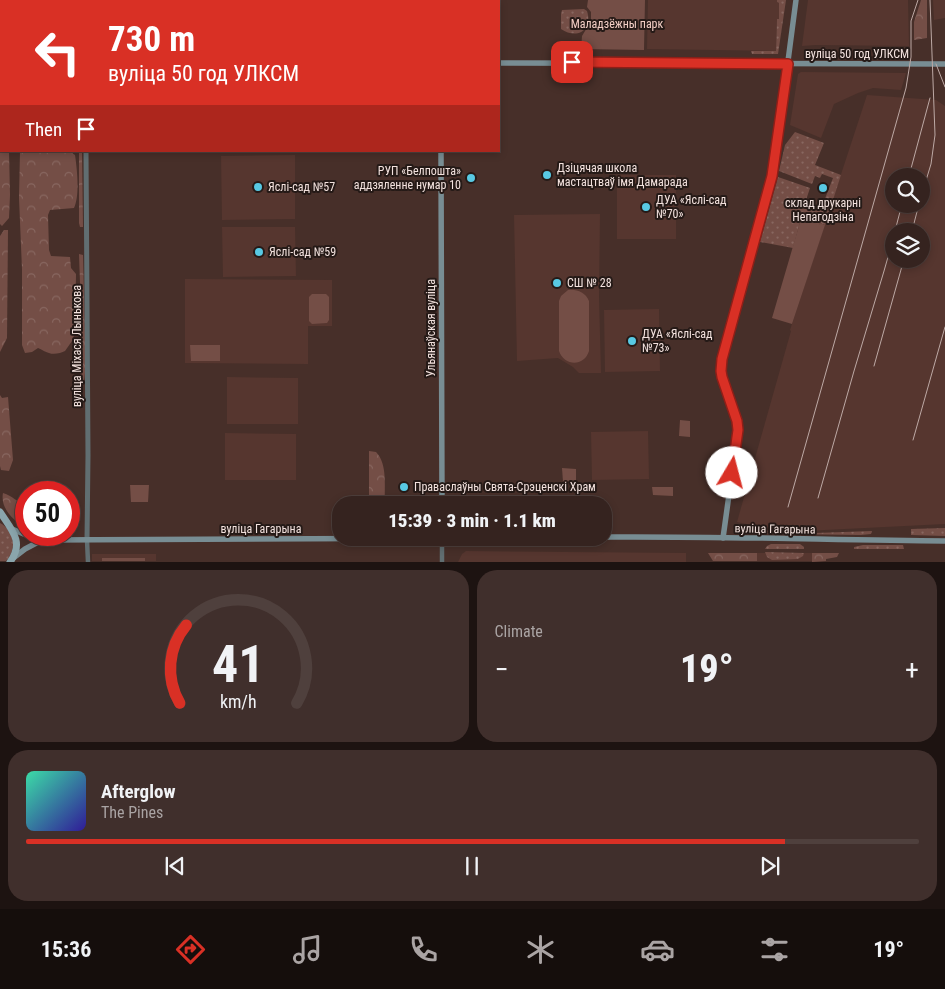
<!DOCTYPE html>
<html lang="en">
<head>
<meta charset="utf-8">
<style>
	:root { --surface:#35231f; --page:#402f2c; --text:#f1f3f6; --muted:#aaa4a4; --line:#4f403d; --accent:#d93025 }
	body { margin:0; font-family:"Roboto Condensed",sans-serif; background:var(--page); color:var(--text); height:100vh; display:flex; flex-direction:column; font-size:19px; white-space:nowrap }
	* { box-sizing:border-box; margin:0 }
	p { font-size:16px; color:var(--muted) }
	.icon { flex:none; width:28px; height:28px; fill:none; stroke:currentColor; stroke-width:2; stroke-linecap:round; stroke-linejoin:round }
	.map { position:relative; height:562px; overflow:hidden }
	.sheet { display:flex; flex-direction:column; gap:8px; padding:8px; background:#1d1311; flex:1 }
	.sheet>* { flex:none }
	.hud { position:absolute; left:0px; top:0px; width:500px; height:152px; box-shadow:0 2px 8px #0003,0 0 0 1px var(--line); background:#d93025; color:#fff; overflow:hidden }
	.fabs { position:absolute; left:885px; top:168px; display:grid; gap:10px }
	.fabs a { display:grid; place-items:center; width:45px; height:45px; border-radius:50%; background:var(--surface); box-shadow:0 2px 8px #0003,0 0 0 1px var(--line); font-size:25px }
	.speed { position:absolute; left:15px; top:481px; display:flex; gap:10px; font-size:25px; font-weight:700; text-align:center }
	.speed>* { display:grid; place-content:center; width:65px; height:65px; border-radius:50%; background:var(--surface); box-shadow:0 2px 8px #0003,0 0 0 1px var(--line); line-height:1 }
	.speed .limit { border:8px solid #d22; background:#fff; color:#111 }
	.pin { position:absolute; display:grid; place-items:center; width:42px; height:42px; color:#fff; margin:-21px; border-radius:10px; box-shadow:0 2px 8px #0006 }
	.me { position:absolute; width:55px; margin:-28px; rotate:8deg; stroke-linejoin:round; filter:drop-shadow(0 0 4px #0008) }
	.turn { display:flex; align-items:center; gap:18px; height:105px; padding:0 25px; font-size:22px }
	.turn .icon { width:65px; height:65px; stroke-width:2.5 }
	.turn b { display:block; font-size:35px; line-height:42px }
	.then { display:flex; align-items:center; height:48px; padding:0 25px; background:#0003; gap:10px; font-size:19px }
	.big { font-size:38px; font-weight:800; line-height:1.1 }
	.sheet .tile { flex:1; display:flex; flex-direction:column; justify-content:center; gap:8px; min-width:0; padding:0 18px; border-radius:20px; background:var(--page) }
	.sheet .dial { align-items:center; gap:0 }
	.dial svg { height:130px; overflow:visible; fill:none; stroke:var(--line); stroke-width:7; stroke-linecap:round; text-anchor:middle }
	.dial text { fill:var(--text); stroke:none }
	.song { display:flex; align-items:center; gap:15px }
	.cover { width:60px; height:60px; border-radius:8px; background:linear-gradient(135deg,hsl(160 70% 55%),hsl(250 70% 35%)) }
	.played { height:5px; border-radius:2px; background:linear-gradient(90deg,var(--accent) 85%,var(--line) 85%) }
	.keys { display:flex; justify-content:space-around; direction:ltr }
	.heat { display:flex; justify-content:space-between; align-items:center; font-size:28px; direction:ltr }
	.sheet .tiles { flex:1; display:grid; gap:8px; grid-template-columns:1fr 1fr }
	.tile:last-child { grid-column:span 2 }
	.trip { position:absolute; left:332px; top:496px; width:280px; height:50px; border-radius:20px; background:var(--surface); box-shadow:0 2px 8px #0003,0 0 0 1px var(--line); font-weight:800; line-height:50px; text-align:center }
	.tab-bar { display:flex; height:80px; justify-content:space-around; align-items:center; background:#150e0c; color:var(--muted) }
	.tab-bar .icon { width:35px; height:35px }
	.tab-bar .on { color:var(--accent) }
	.tab-bar b { font-size:22px; color:var(--text) }
	.map>svg:first-child { display:block }
	.built { fill:#56362f; fill-rule:evenodd }
	.grass { fill:url(#grass-dots) }
	.forest { fill:url(#forest-crowns) }
	.green { fill:#744e46 }
	.lines { fill:none; stroke-linecap:round; stroke-linejoin:round }
	.minor { stroke:#616e71; stroke-width:4.5 }
	.tertiary { stroke:#616e71; stroke-width:5 }
	.secondary { stroke:#788d93; stroke-width:5.5 }
	.primary { stroke:#8aa5ac; stroke-width:7 }
	.rail { stroke:#bda9a5; stroke-width:1 }
	.route-casing { stroke:#8d1f18; stroke-width:12 }
	.route { stroke:#d93025; stroke-width:9 }
	.poi-dot { fill:#58c9e3; stroke:#251a17; stroke-width:2 }
	.labels { text-anchor:middle; stroke-width:4; stroke-linejoin:round; paint-order:stroke }
	.park-label { font-size:12px; fill:#f3cec5; stroke:#251a17 }
	.street-label { font-size:12px; fill:#f3e2de; stroke:#251a17 }
	.poi-label { font-size:12px; fill:#f3e2de; stroke:#251a17; text-anchor:start }
</style>
</head>
<body>
<div class="map">
<svg width="945" height="562" viewBox="0 0 945 562">
	<defs>
		<pattern id="grass-dots" width="8" height="8" patternUnits="userSpaceOnUse" patternTransform="scale(1.25)"><rect width="8" height="8" fill="#744e46"/><path d="M2 2h.1M6 6h.1" fill="none" stroke="#886760" stroke-width="1.8" stroke-linecap="round"/></pattern>
		<pattern id="forest-crowns" width="20" height="18" patternUnits="userSpaceOnUse" patternTransform="scale(1.25)"><rect width="20" height="18" fill="#744e46"/><path d="M2 6a3 3 0 1 1 6 0M12 15a3 3 0 1 1 6 0" fill="none" stroke="#886760"/></pattern>
	</defs>
	<rect width="100%" height="100%" fill="#472f29"/>
	<g class="built">
		<path d="M648,0h129v2l2,1v17l-2,-1 -1,32 -129,-2z"/>
		<path d="M808,0h100l1,46 -93,-1 -14,1z"/>
		<path d="M933,0h12v18l-11,2z"/>
		<path d="M801,72l105,1 -5,17 -28,-2 -15,5 -24,11 -13,34 -31,-13 8,-51z"/>
		<path d="M867,95l69,5 9,6v418l-160,8 -48,-10 54,-191 -1,-1zM894,176h27v28h-27zM894,231h27v28h-27z"/>
		<path d="M295,155v64l-73,1 -1,-64z"/>
		<rect x="617" y="175" width="59" height="64"/>
		<path d="M600,214l-1,83 2,76h-22l-6,-6 -15,-9 -41,3 -3,-146z"/>
		<path d="M222,227h73l1,49 -73,1z"/>
		<path d="M185,279l147,1v46h-24v38l-123,-1z"/>
		<path d="M659,309l1,62 -55,1 -1,-62z"/>
		<path d="M227,377l71,1v46h-71z"/>
		<path d="M648,431l1,48 -57,1 -1,-48z"/>
		<path d="M225,433l71,1v46h-71z"/>
		<path d="M466,551l220,2v9h-228l4,-8z"/>
		<rect x="757" y="553" width="55" height="8"/>
		<rect x="92" y="554" width="64" height="7"/>
	</g>
	<g class="grass">
		<path d="M777,0h9l-8,54h-26l-1,-3h25l1,-32h2v-16l-2,-1z"/>
		<path d="M584,9l3,2c6,19 -10,29 -26,18v-15l1,-4z"/>
		<path d="M795,132l29,11 -9,22 26,10 -16,50 -5,-2 -1,3 -18,-7 -8,29 -33,-6 18,-65 32,11 -5,15 16,6 12,-31 -11,-4 -2,4 -5,-2 -3,8 -33,-13 6,-26z"/>
		<path d="M0,523c15,8 17,26 6,38h-6z"/>
		<path d="M738,525l48,9 -49,-1z"/>
		<path d="M945,528v8l-34,-1v-6z"/>
		<path d="M872,531l-1,3 -10,1 -74,-1z"/>
		<path d="M771,544h29l4,3v2h-39l2,-3z"/>
		<path d="M863,545h40l1,4h-50v-2z"/>
		<path d="M765,552l39,1 -1,3 -5,3 -26,1 -5,-3z"/>
	</g>
	<g class="forest">
		<path d="M921,0h6v38l-13,2v-18z"/>
		<path d="M1,71v80h8l1,44 -1,23 -7,8 -2,-2v-152z"/>
		<path d="M20,151h49l6,4c2,14 5,40 -1,53l-24,2 -2,5 1,35 2,6 19,1 1,11 5,6 -1,59 -3,8 -7,10c-4,2 -11,4 -16,2 -4,-1 -6,-3 -11,-5l-6,4 -7,1 -3,-8v-76l-3,-71z"/>
		<path d="M79,151h3l1,76h-3l-1,-4z"/>
		<path d="M4,230h4l-1,108 -7,14v-116z"/>
		<path d="M79,254l4,1 2,79v38l-1,11 -3,-2 -1,-7 2,-33z"/>
		<path d="M0,395l2,3 6,-1 5,63 -4,11 -8,-1 -1,-4z"/>
		<path d="M369,451l7,1c12,12 8,36 9,53h-16z"/>
		<path d="M3,493c10,3 13,9 23,11v23c-12,-5 -26,-19 -23,-34z"/>
		<path d="M708,553h49v8h-44z"/>
		<path d="M812,553h27l-2,4 -11,2v2l-14,1z"/>
	</g>
	<g class="green">
		<path d="M588,0h57l-1,50 -63,-1 1,-13 9,-15v-9l-4,-5z"/>
		<path d="M801,219l18,6 1,-2 5,2 -33,99 -20,-6z"/>
		<path d="M568,290c9,-1 17,2 21,11v50c-5,16 -25,15 -30,0v-50l2,-5z"/>
		<path d="M312,294h14l3,3v23l-2,3 -15,1 -3,-3v-24z"/>
		<path d="M190,345h30v16h-29z"/>
		<path d="M680,420l10,1v16l-11,-1z"/>
		<path d="M562,468l14,1v13h-13z"/>
		<path d="M130,485h19l-1,17h-17z"/>
		<path d="M652,487h21v9l-20,-1z"/>
		<rect x="102" y="558" width="43" height="3"/>
	</g>
	<g class="lines">
		<g class="minor">
			<path d="M442,538v24"/>
			<path d="M87,540l1,22"/>
		</g>
		<g class="tertiary">
			<path d="M86,0v1"/>
			<path d="M86,151l2,304 -1,85"/>
		</g>
		<g class="secondary">
			<path d="M444,1v-1"/>
			<path d="M499,63l446,1"/>
			<path d="M0,64h1"/>
			<path d="M441,151l1,354"/>
			<path d="M12,529l14,6"/>
			<path d="M26,535l16,5 438,-2"/>
			<path d="M604,537c114,-1 227,3 341,4"/>
			<path d="M723,538l15,-108 -1,-9 -15,-44 -1,-6 1,-12 50,-183 5,-31 19,-145"/>
			<path d="M12,559l13,-10 17,-9"/>
		</g>
		<path class="primary" d="M0,512c11,17 25,30 10,50"/>
		<g class="rail">
			<path d="M936,64l9,23"/>
			<path d="M909,176l21,-78"/>
			<path d="M921,197l10,-33 4,-29 -5,-135"/>
			<path d="M895,231l7,-27"/>
			<path d="M912,231l7,-27"/>
			<path d="M874,366l30,-107"/>
			<path d="M913,440l32,-113"/>
			<path d="M818,498l36,-127 30,-100 10,-35"/>
			<path d="M788,507l118,-419 5,-31v-36l7,-21"/>
		</g>
	</g>
	<g class="lines">
		<defs>
			<path id="route" d="M572,62l216,2 -16,112 -50,183 -1,12 1,6 15,44 1,9 -6,43"/>
		</defs>
		<use href="#route" class="route-casing"/>
		<use href="#route" class="route"/>
	</g>
	<g class="poi-dot">
		<circle cx="547" cy="175" r="5"/>
		<circle cx="471" cy="178" r="5"/>
		<circle cx="258" cy="187" r="5"/>
		<circle cx="823" cy="188" r="5"/>
		<circle cx="646" cy="207" r="5"/>
		<circle cx="259" cy="252" r="5"/>
		<circle cx="557" cy="283" r="5"/>
		<circle cx="632" cy="341" r="5"/>
		<circle cx="404" cy="487" r="5"/>
	</g>
	<g class="labels">
		<g class="park-label">
			<text x="617" y="28">Маладзёжны парк</text>
		</g>
		<g class="street-label">
			<text x="857" y="58">вуліца 50 год УЛКСМ</text>
			<text transform="translate(431 328) rotate(-90)" y="4">Ульянаўская вуліца</text>
			<text transform="translate(77 346) rotate(-90)" y="4">вуліца Міхася Лынькова</text>
			<text x="261" y="533">вуліца Гагарына</text>
			<text transform="translate(775 529) rotate(1)" y="4">вуліца Гагарына</text>
		</g>
		<g class="poi-label">
			<text x="557" y="172">Дзіцячая школа<tspan x="557" dy="14">мастацтваў імя Дамарада</tspan></text>
			<text x="461" y="175" text-anchor="end">РУП «Белпошта»<tspan x="461" dy="14">аддзяленне нумар 10</tspan></text>
			<text x="268" y="191">Яслі-сад №57</text>
			<text x="656" y="204">ДУА «Яслі-сад<tspan x="656" dy="14">№70»</tspan></text>
			<text x="823" y="207" text-anchor="middle">склад друкарні<tspan x="823" dy="14">Непагодзіна</tspan></text>
			<text x="269" y="256">Яслі-сад №59</text>
			<text x="567" y="287">СШ № 28</text>
			<text x="642" y="338">ДУА «Яслі-сад<tspan x="642" dy="14">№73»</tspan></text>
			<text x="414" y="491">Праваслаўны Свята-Срэценскі Храм</text>
		</g>
	</g>
</svg>
<div class="fabs">
<a><svg class="icon" aria-label="search" viewBox="0 0 24 24"><circle cx="10" cy="10" r="6"/><path d="M15 15l6 6"/></svg></a>
<a><svg class="icon" aria-label="layers" viewBox="0 0 24 24"><path d="M12 4l9 5-9 5-9-5zM3 14l9 5 9-5"/></svg></a>
</div>
<div class="speed"><div class="limit">50</div></div>
<div class="pin" style="left:572px;top:62px;background:#d93025"><svg class="icon" aria-label="arrive" viewBox="0 0 24 24"><path d="M6 21V4h12l-3 4 3 4H6"/></svg></div>
<svg class="me" style="left:732px;top:473px" viewBox="-20 -20 40 40"><circle r="19" fill="#fff"/><path d="M0-13L10 11 0 6-10 11z" fill="#d93025"/></svg>
<div class="trip">15:39 · 3 min · 1.1 km</div>
<div class="hud">
<div class="turn"><svg class="icon" aria-label="left" viewBox="0 0 24 24"><path d="M17 20v-9H6M10 6l-5 5 5 5"/></svg><div><b>730 m</b>вуліца 50 год УЛКСМ</div></div>
<div class="then">Then<svg class="icon" aria-label="arrive" viewBox="0 0 24 24"><path d="M6 21V4h12l-3 4 3 4H6"/></svg></div>
</div>
</div>
<section class="sheet">
<div class="tiles">
<div class="tile dial"><svg viewBox="0 0 100 80">
<path d="M14 69A42 42 0 1 1 86 69"/>
<path d="M14 69A42 42 0 0 1 18 21" stroke="#d93025"/>
<text x="50" y="56" font-size="32" font-weight="700">41</text>
<text x="50" y="72" font-size="11">km/h</text>
</svg></div>
<div class="tile"><p>Climate</p>
<div class="heat"><a>−</a><b class="big">19°</b><a>+</a></div>
</div>
<div class="tile">
<div class="song"><i class="cover"></i><div><b>Afterglow</b><p>The Pines</p></div></div>
<div class="played"></div>
<div class="keys"><svg class="icon" aria-label="previous" viewBox="0 0 24 24"><path d="M18 5L8 12l10 7zM5 5v14"/></svg><svg class="icon" aria-label="pause" viewBox="0 0 24 24"><path d="M8 5v14M16 5v14"/></svg><svg class="icon" aria-label="next" viewBox="0 0 24 24"><path d="M6 5l10 7-10 7zM19 5v14"/></svg></div>
</div>
</div>
</section>
<nav class="tab-bar">
<b>15:36</b>
<svg class="icon on" aria-label="directions" viewBox="0 0 24 24"><path d="M12 3l9 9-9 9-9-9zM9 14v-3h6M13 9l2 2-2 2"/></svg>
<svg class="icon" aria-label="music" viewBox="0 0 24 24"><path d="M9 18V5l10-2v13"/><circle cx="6" cy="18" r="3"/><circle cx="16" cy="16" r="3"/></svg>
<svg class="icon" aria-label="phone" viewBox="0 0 24 24"><path d="M5 4h4l2 5-3 2q2 4 5 5l2-3 5 2v4C11 20 4 13 5 4z"/></svg>
<svg class="icon" aria-label="climate" viewBox="0 0 24 24"><path d="M12 3v18M4 7l16 10M4 17L20 7"/></svg>
<svg class="icon" aria-label="car" viewBox="0 0 24 24"><path d="M5 17H2v-5l4-1 3-4h7l3 4 3 1v5h-3M9 17h6M6 11h13"/><circle cx="7" cy="17" r="2"/><circle cx="17" cy="17" r="2"/></svg>
<svg class="icon" aria-label="filters" viewBox="0 0 24 24"><path d="M4 7h16M4 17h16"/><circle cx="9" cy="7" r="2"/><circle cx="15" cy="17" r="2"/></svg>
<b>19°</b>
</nav>
</body>
</html>
